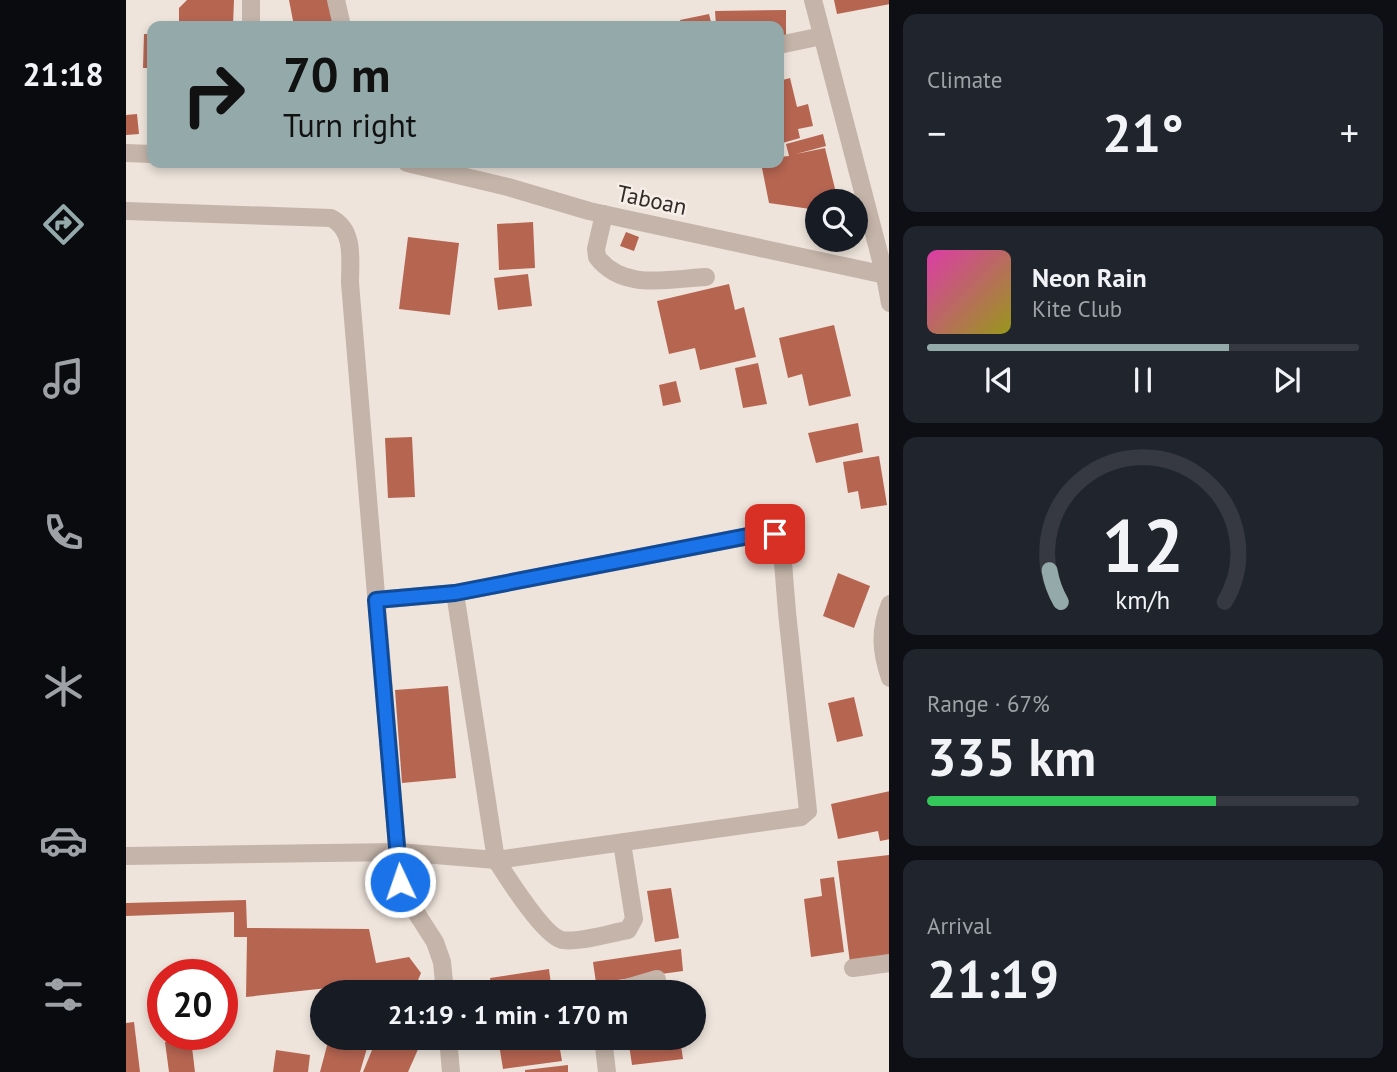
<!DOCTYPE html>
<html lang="en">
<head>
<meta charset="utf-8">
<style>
	:root { --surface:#171b24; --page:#20242c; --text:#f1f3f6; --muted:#9ea1a6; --line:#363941; --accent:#94a9aa }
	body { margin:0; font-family:"PT Sans",sans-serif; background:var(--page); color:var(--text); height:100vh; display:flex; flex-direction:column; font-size:26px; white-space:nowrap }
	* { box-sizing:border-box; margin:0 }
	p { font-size:23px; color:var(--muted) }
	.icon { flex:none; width:38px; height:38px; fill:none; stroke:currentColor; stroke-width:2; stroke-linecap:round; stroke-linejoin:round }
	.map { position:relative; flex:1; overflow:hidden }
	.panel { display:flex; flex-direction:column; gap:14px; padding:14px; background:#0d0f14; width:508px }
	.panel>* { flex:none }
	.banner { position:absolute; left:21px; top:21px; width:637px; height:147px; border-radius:14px; box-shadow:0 4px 10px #0003; background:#94a9aa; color:#111; overflow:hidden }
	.controls { position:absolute; left:679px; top:189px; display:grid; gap:14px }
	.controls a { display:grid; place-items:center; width:63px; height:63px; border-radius:50%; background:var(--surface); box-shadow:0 4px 10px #0003; font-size:35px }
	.speed { position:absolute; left:21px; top:959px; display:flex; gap:14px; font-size:35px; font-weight:700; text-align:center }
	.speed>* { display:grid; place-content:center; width:91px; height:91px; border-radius:50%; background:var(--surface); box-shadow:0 4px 10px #0003; line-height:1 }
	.speed .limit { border:10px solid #d22; background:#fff; color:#111 }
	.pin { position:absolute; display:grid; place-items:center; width:60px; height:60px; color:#fff; margin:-30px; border-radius:14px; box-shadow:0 4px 10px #0006 }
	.me { position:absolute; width:77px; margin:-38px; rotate:357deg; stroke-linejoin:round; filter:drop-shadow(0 0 5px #0008) }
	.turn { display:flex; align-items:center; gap:24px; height:147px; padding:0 21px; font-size:32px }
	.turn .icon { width:91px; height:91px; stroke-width:2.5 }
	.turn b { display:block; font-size:49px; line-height:60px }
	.big { font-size:52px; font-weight:600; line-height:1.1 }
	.panel .widget { flex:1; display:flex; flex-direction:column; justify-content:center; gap:10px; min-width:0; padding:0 24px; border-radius:14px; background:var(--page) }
	.panel .dial { align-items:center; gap:0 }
	.dial svg { height:182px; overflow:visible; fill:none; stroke:var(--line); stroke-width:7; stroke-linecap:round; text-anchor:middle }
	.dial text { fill:var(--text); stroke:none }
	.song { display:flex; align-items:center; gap:21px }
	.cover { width:84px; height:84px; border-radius:10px; background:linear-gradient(135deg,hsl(320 70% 55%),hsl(60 70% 35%)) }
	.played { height:7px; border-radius:4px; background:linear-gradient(90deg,var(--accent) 70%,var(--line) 70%) }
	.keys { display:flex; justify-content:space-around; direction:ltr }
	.heat { display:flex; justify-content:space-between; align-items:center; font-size:38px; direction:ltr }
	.charge { height:10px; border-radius:5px; background:linear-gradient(90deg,#34c759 67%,var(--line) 0) }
	.trip { position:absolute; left:184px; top:980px; width:396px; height:70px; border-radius:35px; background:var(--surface); box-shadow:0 4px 10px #0003; font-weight:600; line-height:70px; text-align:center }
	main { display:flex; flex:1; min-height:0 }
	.menu { display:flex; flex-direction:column; width:126px; justify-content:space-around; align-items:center; background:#090b0e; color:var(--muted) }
	.menu .icon { width:49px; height:49px }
	.menu .on { color:var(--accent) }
	.menu b { font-size:32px; color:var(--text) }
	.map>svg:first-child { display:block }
	.building { fill:#b66551 }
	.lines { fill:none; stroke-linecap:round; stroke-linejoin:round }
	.minor { stroke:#c4b4a9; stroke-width:18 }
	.route-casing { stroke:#114b97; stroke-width:18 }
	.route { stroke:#1a73e8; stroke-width:12 }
	.labels { text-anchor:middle; stroke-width:5; stroke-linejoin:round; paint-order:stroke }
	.street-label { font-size:23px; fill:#322b28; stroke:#f6eee7 }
</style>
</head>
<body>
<main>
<nav class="menu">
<b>21:18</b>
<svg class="icon on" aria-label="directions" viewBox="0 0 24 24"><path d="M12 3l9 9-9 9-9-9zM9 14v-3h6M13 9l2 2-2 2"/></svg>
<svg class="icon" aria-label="music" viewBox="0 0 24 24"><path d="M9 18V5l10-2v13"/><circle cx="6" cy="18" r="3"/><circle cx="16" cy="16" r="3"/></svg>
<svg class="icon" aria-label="phone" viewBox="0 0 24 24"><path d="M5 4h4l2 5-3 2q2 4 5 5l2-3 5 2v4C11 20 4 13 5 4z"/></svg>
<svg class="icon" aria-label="climate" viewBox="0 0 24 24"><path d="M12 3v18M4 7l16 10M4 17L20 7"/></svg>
<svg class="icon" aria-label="car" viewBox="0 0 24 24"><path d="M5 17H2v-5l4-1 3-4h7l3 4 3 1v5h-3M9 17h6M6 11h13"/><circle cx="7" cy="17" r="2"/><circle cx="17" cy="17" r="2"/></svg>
<svg class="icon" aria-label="filters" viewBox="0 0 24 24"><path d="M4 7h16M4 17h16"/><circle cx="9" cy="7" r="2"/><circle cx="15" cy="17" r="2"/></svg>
</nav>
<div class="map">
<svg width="764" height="1072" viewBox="0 0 764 1072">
	<rect width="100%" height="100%" fill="#eee4db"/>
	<g class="building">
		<path d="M61,0h47l-1,26 -54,-1v-17z"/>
		<path d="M163,0h40l5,26h-40z"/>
		<path d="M708,0h56v4l-53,10z"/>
		<path d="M660,10v31h-7v-15h-63l-1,-15z"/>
		<path d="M583,14l3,12h-31l-1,-6z"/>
		<path d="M18,34h8v34h-9z"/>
		<path d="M664,78l7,29 11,-3 5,22 -15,3 2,9 -21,6v-63z"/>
		<path d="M11,114l2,20 -13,1v-20z"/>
		<path d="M697,134l3,12 -30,8 29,-6 13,53h-21v9l-48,-7 -8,-40h18v-6l10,-1 -3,-12z"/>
		<path d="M407,222l2,46 -36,2 -2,-46z"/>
		<path d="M500,232l13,5 -5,14 -14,-5z"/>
		<path d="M282,237l51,6 -9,72 -51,-6z"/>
		<path d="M402,274l4,32 -34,4 -4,-32z"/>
		<path d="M603,284l6,26 9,-3 12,50 -56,13 -5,-22 -26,6 -12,-53z"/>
		<path d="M708,325l17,71 -42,10 -7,-32 -14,4 -9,-40z"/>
		<path d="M632,363l9,41 -24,4 -8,-40z"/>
		<path d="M550,381l5,21 -18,4 -4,-21z"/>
		<path d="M732,423l5,29 -47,11 -8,-30z"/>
		<path d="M286,437l3,60 -27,1 -3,-60z"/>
		<path d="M753,456l8,49 -26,4 -3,-18 -10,2 -5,-31z"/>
		<path d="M712,573l32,13 -16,42 -31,-12z"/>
		<path d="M322,686l8,92 -54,5 -7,-93z"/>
		<path d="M728,697l9,39 -26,6 -9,-39z"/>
		<path d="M764,791v48l-10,2 -2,-10 -40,8 -7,-35z"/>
		<path d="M764,855v103l-40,5 -13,-102z"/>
		<path d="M708,877l10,75 -33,5 -7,-58 18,-3 -2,-17z"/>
		<path d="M545,888l8,50 -24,4 -8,-51z"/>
		<path d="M120,900l1,28 122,1 7,34 33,-6 12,16 -8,19h-18l6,-12 -155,17 1,-60h-13v-25l-108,4v-13z"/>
		<path d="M555,949l2,22 -87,12 -3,-21z"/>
		<path d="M423,969l3,23h-60l-2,-14z"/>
		<path d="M8,1022l6,50h-14v-49z"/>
		<path d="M203,1038h41l-10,34h-40z"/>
		<path d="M251,1038h46l-15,34h-45z"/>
		<path d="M372,1038h60l4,23 -59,8z"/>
		<path d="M502,1038h52l3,21 -51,6z"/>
		<path d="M65,1039l4,33h-26l-4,-30z"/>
		<path d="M150,1050l34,5 -2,17h-35z"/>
		<path d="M442,1065v7h-43v-2z"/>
	</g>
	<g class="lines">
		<g class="minor">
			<path d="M210,0l6,26"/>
			<path d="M687,0l72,276 5,27"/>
			<path d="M125,26v-26"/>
			<path d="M653,45l43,-9"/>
			<path d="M0,153l26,1"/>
			<path d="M281,163l101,24 81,24 301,65"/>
			<path d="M0,211l205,7c24,12 19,42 19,65l50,599 6,19 11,13 18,28 7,20 3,30"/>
			<path d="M478,214l-8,35 1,8c26,34 71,22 109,20"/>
			<path d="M329,593l41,267c11,17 48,76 66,80 17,3 48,-7 66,-10l6,-11 -12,-76"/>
			<path d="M764,604c-11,27 -9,48 0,74"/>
			<path d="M0,856l272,-4 98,8 305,-43 7,-6 -21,-199 -6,-74 -12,-6 -314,61 -78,7"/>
			<path d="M727,968l37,-5"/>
			<path d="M487,992l44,-13"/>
			<path d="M322,1038l3,34"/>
			<path d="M477,1038l4,34"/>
		</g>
	</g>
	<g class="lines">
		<defs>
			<path id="route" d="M274,882l-24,-282 79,-7 314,-61 6,2"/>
		</defs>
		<use href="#route" class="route-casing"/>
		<use href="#route" class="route"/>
	</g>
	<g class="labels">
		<g class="street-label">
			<text transform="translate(526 200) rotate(12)" y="8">Taboan</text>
		</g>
	</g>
</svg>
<div class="controls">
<a><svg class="icon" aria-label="search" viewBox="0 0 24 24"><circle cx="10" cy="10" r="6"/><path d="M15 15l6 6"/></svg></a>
</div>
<div class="speed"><div class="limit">20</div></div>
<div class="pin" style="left:649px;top:534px;background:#d93025"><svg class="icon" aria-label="arrive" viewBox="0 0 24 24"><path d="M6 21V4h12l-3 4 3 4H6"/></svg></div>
<svg class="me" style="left:274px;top:882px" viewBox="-20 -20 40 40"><circle r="17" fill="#1a73e8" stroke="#fff" stroke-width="3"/><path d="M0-11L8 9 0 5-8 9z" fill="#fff"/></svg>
<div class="trip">21:19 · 1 min · 170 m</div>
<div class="banner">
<div class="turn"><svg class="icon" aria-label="right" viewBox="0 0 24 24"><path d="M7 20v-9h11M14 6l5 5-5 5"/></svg><div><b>70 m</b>Turn right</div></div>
</div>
</div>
<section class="panel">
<div class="widget"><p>Climate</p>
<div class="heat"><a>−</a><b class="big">21°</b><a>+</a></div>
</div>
<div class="widget">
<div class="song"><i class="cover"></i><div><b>Neon Rain</b><p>Kite Club</p></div></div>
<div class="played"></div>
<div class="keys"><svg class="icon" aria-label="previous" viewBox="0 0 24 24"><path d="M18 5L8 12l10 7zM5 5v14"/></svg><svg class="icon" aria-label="pause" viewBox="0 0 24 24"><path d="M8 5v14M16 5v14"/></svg><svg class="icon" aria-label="next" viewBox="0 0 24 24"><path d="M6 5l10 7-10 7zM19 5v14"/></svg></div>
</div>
<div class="widget dial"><svg viewBox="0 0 100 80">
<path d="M14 69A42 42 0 1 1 86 69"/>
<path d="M14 69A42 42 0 0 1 9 55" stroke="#94a9aa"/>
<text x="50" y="56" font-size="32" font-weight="700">12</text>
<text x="50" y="72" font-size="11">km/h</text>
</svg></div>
<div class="widget"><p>Range · 67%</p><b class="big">335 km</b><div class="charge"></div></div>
<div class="widget"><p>Arrival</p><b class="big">21:19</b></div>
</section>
</main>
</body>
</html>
